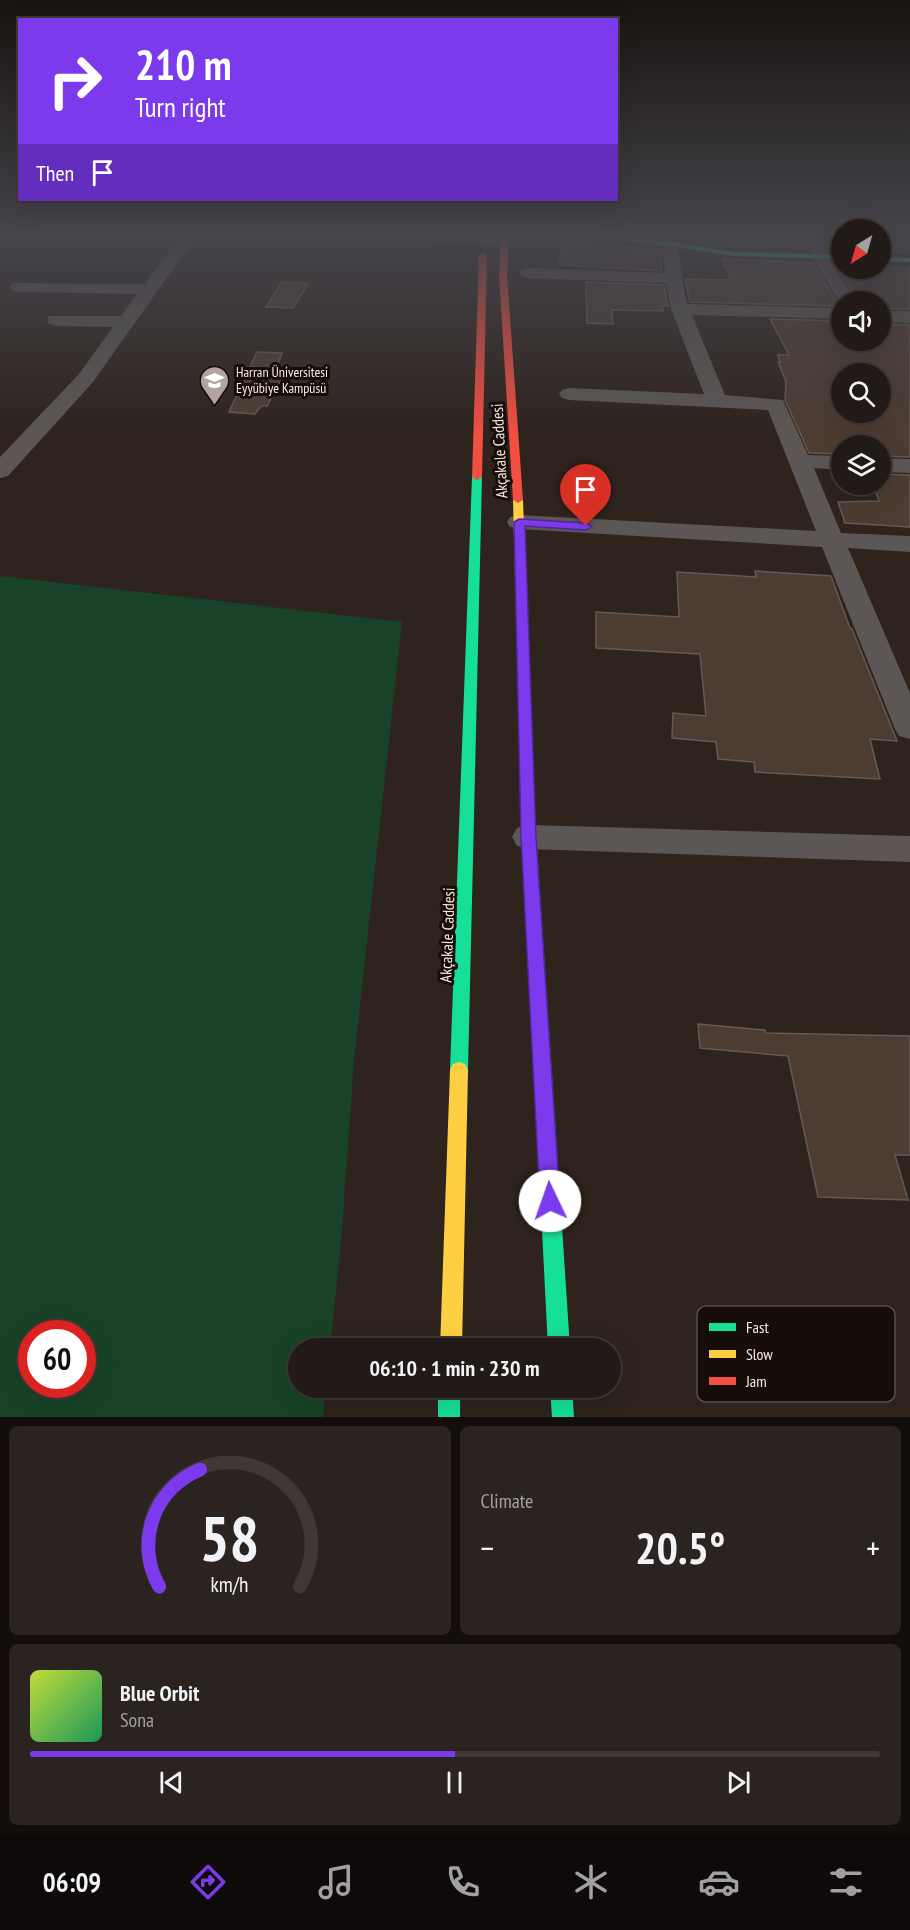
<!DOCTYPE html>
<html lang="en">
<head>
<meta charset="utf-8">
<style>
	:root { --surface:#221a16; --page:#2a231f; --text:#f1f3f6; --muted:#a2a1a1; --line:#3f3835; --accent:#7c3aed }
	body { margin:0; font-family:"PT Sans Narrow",sans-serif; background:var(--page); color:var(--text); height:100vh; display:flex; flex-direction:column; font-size:22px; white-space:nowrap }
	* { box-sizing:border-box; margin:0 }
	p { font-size:20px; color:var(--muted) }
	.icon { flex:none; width:33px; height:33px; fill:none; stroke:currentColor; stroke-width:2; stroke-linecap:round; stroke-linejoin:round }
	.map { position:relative; height:1417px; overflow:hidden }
	.drawer { display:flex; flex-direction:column; gap:9px; padding:9px; background:#130e0c; flex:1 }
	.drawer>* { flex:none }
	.hud { position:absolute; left:18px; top:18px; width:600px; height:183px; border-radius:0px; box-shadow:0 6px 24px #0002,0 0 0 2px var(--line); background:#7c3aed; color:#fff; overflow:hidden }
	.needle { width:39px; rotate:217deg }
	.buttons { position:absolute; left:831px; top:219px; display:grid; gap:12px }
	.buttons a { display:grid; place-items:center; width:60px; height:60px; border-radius:50%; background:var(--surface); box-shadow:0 6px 24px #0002,0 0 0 2px var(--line); font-size:30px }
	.speed { position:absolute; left:18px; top:1320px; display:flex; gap:12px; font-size:30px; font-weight:700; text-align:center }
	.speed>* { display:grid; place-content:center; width:78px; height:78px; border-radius:50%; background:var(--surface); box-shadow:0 6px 24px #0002,0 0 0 2px var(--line); line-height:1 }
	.speed .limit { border:9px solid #d22; background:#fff; color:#111 }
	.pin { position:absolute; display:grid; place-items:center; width:51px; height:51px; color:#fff; margin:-62px -26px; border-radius:50% 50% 50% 0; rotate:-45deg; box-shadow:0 0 6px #0007 }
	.pin .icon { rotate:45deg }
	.me { position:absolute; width:66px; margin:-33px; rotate:357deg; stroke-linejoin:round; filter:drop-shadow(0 0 4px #0008) }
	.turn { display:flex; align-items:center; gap:21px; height:126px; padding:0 18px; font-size:27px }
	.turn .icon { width:78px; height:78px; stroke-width:2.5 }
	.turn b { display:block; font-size:42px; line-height:51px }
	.then { display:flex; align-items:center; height:57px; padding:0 18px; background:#0003; gap:12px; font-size:22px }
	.big { font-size:45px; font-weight:600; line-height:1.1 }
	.drawer .tile { flex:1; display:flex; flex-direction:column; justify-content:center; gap:9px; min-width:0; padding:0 21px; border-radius:9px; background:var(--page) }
	.drawer .dial { align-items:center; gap:0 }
	.dial svg { height:156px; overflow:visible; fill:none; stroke:var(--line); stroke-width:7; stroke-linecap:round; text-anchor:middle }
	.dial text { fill:var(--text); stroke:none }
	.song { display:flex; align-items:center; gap:18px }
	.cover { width:72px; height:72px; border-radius:9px; background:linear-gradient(135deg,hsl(70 70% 55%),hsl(150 70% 35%)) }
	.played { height:6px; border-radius:3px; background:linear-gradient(90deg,var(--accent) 50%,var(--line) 50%) }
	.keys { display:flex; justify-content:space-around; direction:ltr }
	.heat { display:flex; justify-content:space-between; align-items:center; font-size:33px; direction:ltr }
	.drawer .tiles { flex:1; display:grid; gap:9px; grid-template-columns:1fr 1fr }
	.tile:last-child { grid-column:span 2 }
	.trip { position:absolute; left:288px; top:1338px; width:333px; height:60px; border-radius:30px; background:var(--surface); box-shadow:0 6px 24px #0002,0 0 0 2px var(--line); font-weight:600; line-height:60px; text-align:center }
	.tabs { display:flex; height:96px; justify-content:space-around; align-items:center; background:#0e0a09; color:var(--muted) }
	.tabs .icon { width:42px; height:42px }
	.tabs .active { color:var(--accent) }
	.tabs b { font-size:27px; color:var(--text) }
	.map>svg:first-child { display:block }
	.green { fill:#184328; fill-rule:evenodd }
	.building { fill:#4d3c32; stroke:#645a55; stroke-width:1.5; fill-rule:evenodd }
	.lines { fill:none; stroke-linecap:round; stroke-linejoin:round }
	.street { fill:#5c5754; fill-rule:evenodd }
	.fast { fill:#16e098; fill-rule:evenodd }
	.slow { fill:#ffcf43; fill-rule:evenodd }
	.jam { fill:#f24e42; fill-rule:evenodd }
	.route { fill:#7c3aed; stroke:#51269a; stroke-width:1.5 }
	.labels { text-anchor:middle; stroke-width:6; stroke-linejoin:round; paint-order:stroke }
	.far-poi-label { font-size:14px; fill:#f9eae2; stroke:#160d08; text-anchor:start }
	.street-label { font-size:16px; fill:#f9eae2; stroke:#160d08 }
	.key { fill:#160d08; stroke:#5a4f49; stroke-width:1.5 }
	.key-label { font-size:16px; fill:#f9eae2 }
</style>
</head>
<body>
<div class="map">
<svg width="910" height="1417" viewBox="0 0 910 1417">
	<rect width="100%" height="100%" fill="#2e231d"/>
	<path class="green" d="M0,576l402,46 -48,439 -13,182 -11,105h-32v40h28l-3,29h-323zM32,1334h50v50h-50z"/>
	<g class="building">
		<path d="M712,235h72l1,2 22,2 1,9 -74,-1 -18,-3z"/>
		<path d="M562,236l13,6 85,8 2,21 -103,-6z"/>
		<path d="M827,236h15v13h-13z"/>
		<path d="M880,238l30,1v13h-30z"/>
		<path d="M722,259l91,4 26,43 -149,-4 -5,-23 46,1z"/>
		<path d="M835,264h7v4h68v41h-30v-7h-21z"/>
		<path d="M282,282l26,2 -15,24 -27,-1z"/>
		<path d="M586,282l78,3 4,21h-6l1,5 -51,-1 1,14 -26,-1z"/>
		<path d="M770,319l72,2v19h38v-16l30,1v132l-30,-1v-10h-38v8l-33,-1 -24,-53 1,-18 -8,-20h2l-2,-7h11zM842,374h38v38h-38z"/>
		<path d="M257,352l25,1 -6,16h11l-20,37h-6l-6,8 -26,-2z"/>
		<path d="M880,474l30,1v52l-65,-4 -7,-21 41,-1 -6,-17h7z"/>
		<path d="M755,571l76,5 19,52 2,1 45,112 -27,-2 10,40 -125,-7 -1,-10 -36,-3 -2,-17 -44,-4 1,-25 33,3 -6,-62 -104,-6v-36l83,5 -2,-45 79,5z"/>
		<path d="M698,1024l67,6 1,3 144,3v119h-15l13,45 -90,-3 -30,-141 -88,-8z"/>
	</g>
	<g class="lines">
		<g class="street">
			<path d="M181,235h16l-104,147 -85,94 -8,2v-21l79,-83 34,-47 -57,-1 -7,-2 -2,-4 2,-4h72l16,-22 -118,-2 -6,-1 -3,-4 3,-4 132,1z"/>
			<path d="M396,235c18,0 109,-4 117,6l-8,5 -101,-6z"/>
			<path d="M809,235h16l2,21 30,46h-15v4l-31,-50z"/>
			<path d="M670,239l8,5 7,52 3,8 154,4v11l-150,-4 33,80 58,5 25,55 34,1v14l-28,-2 27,65 69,3v16l-62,-4 62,145v46l-11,-3 -4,-7 -73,-182 -303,-18 -9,-2 -3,-5 3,-5 9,-2 297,16 -48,-121 -199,-10 -7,-2 -3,-4 3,-4 7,-2 135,6 -33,-85 -5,-26 -138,-5 -6,-1 -3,-4 3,-4 6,-1 137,5 -3,-29z"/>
			<path d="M880,311h30v12l-30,-1z"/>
			<path d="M880,458l30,1v14l-30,-1z"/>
			<path d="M529,825l381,11v26l-381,-13 -12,-3 -5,-9 5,-9z"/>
		</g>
		<g class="fast">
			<path d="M572,235l78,4 84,13 108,3v4l-108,-3 -84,-13z"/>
			<path d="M880,257l30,1v4l-30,-1z"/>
			<path d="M477,474l5,3 -14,593 -3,6 -6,2 -6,-2 -3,-6 22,-593z"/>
			<path d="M528,812l5,1 2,4 35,531h-22l-27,-531 2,-4z"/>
			<rect x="438" y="1388" width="22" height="29"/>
			<path d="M550,1388h22l2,29h-22z"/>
		</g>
		<g class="slow">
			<path d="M518,497l5,3 12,317 -2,4h-10l-2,-4 -8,-317z"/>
			<path d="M459,1062l6,2 3,6 -6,278h-22l10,-278 3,-6z"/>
		</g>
		<g class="jam">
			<path d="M501,235h8l-2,40 16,225 -5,3 -5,-3 -14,-225z"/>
			<path d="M483,253l4,2 -5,222 -5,3 -5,-3 7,-222z"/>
		</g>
	</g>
	<linearGradient id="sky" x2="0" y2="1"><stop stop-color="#191310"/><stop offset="0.54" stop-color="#46454c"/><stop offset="1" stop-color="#46454c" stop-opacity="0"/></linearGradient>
	<rect width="910" height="434" fill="url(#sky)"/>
	<path class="route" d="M519,519l67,4 6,3 -6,4 -61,-4 11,311 24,364 -3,7 -7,3 -7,-3 -3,-7 -19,-364 -7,-315z"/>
	<defs>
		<symbol id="university-pin" viewBox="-11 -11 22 30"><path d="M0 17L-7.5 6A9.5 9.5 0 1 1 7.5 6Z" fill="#b2a49d" stroke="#160d08"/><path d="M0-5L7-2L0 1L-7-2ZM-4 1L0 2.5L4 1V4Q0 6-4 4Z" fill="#fff"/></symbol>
	</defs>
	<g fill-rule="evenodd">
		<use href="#university-pin" x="198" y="364" width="33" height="45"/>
	</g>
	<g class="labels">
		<g class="far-poi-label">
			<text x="236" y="377">Harran Üniversitesi<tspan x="236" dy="16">Eyyübiye Kampüsü</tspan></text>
		</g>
		<g class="street-label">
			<text transform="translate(499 451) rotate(-93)" y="6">Akçakale Caddesi</text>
			<text transform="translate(447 935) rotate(-88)" y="6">Akçakale Caddesi</text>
		</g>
	</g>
	<rect x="697" y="1306" width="198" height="96" rx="9" class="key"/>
	<rect x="709" y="1323" width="27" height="8" fill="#16e098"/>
	<rect x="709" y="1350" width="27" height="8" fill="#ffcf43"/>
	<rect x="709" y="1377" width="27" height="8" fill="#f24e42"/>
	<g class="key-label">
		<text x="746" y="1333">Fast</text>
		<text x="746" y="1360">Slow</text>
		<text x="746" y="1387">Jam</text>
	</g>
</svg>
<div class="buttons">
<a><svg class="needle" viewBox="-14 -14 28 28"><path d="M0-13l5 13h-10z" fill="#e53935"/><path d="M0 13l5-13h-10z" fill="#a2a1a1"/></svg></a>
<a><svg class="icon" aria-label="sound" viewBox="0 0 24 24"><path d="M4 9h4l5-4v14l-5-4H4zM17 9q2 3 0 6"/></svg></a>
<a><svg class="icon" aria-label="search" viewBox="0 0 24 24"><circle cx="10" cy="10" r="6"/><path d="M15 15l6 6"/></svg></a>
<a><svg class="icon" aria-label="layers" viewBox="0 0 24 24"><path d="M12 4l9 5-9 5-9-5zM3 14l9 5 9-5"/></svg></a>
</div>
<div class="speed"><div class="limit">60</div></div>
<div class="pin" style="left:586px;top:526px;background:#d93025"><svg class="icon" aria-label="arrive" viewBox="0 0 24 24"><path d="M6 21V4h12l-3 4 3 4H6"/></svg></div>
<svg class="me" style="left:550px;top:1201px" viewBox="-20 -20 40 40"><circle r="19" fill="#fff"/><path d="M0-13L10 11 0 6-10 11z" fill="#7c3aed"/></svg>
<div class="trip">06:10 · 1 min · 230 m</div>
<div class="hud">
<div class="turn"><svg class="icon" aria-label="right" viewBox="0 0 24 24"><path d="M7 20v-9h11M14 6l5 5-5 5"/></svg><div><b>210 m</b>Turn right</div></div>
<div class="then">Then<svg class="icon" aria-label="arrive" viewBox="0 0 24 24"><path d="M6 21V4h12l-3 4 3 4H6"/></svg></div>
</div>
</div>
<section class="drawer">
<div class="tiles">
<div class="tile dial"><svg viewBox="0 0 100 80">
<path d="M14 69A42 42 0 1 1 86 69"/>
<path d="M14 69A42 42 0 0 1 35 9" stroke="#7c3aed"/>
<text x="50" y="56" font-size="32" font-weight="700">58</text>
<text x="50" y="72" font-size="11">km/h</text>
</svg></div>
<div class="tile"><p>Climate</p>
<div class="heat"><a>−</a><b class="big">20.5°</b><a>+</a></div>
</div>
<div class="tile">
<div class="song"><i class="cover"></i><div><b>Blue Orbit</b><p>Sona</p></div></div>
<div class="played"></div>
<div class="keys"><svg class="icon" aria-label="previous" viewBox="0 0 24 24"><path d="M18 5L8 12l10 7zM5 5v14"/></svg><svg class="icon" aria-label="pause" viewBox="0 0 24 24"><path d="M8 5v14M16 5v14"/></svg><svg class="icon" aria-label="next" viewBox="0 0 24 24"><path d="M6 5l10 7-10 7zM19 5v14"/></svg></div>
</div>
</div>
</section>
<nav class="tabs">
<b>06:09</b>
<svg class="icon active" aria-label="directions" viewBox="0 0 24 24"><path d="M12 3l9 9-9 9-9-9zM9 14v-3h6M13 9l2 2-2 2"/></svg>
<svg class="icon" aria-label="music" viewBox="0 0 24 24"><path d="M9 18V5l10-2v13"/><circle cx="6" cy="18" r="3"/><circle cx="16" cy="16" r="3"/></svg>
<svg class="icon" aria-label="phone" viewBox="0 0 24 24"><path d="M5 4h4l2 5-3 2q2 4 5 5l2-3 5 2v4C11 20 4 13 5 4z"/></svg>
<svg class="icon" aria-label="climate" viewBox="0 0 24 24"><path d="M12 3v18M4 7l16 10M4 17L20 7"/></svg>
<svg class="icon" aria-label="car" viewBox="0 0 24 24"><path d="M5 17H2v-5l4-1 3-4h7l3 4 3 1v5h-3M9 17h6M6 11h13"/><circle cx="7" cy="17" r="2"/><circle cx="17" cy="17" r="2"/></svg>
<svg class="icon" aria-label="filters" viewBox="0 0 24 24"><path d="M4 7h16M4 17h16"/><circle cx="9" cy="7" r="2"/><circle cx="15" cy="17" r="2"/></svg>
</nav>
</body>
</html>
